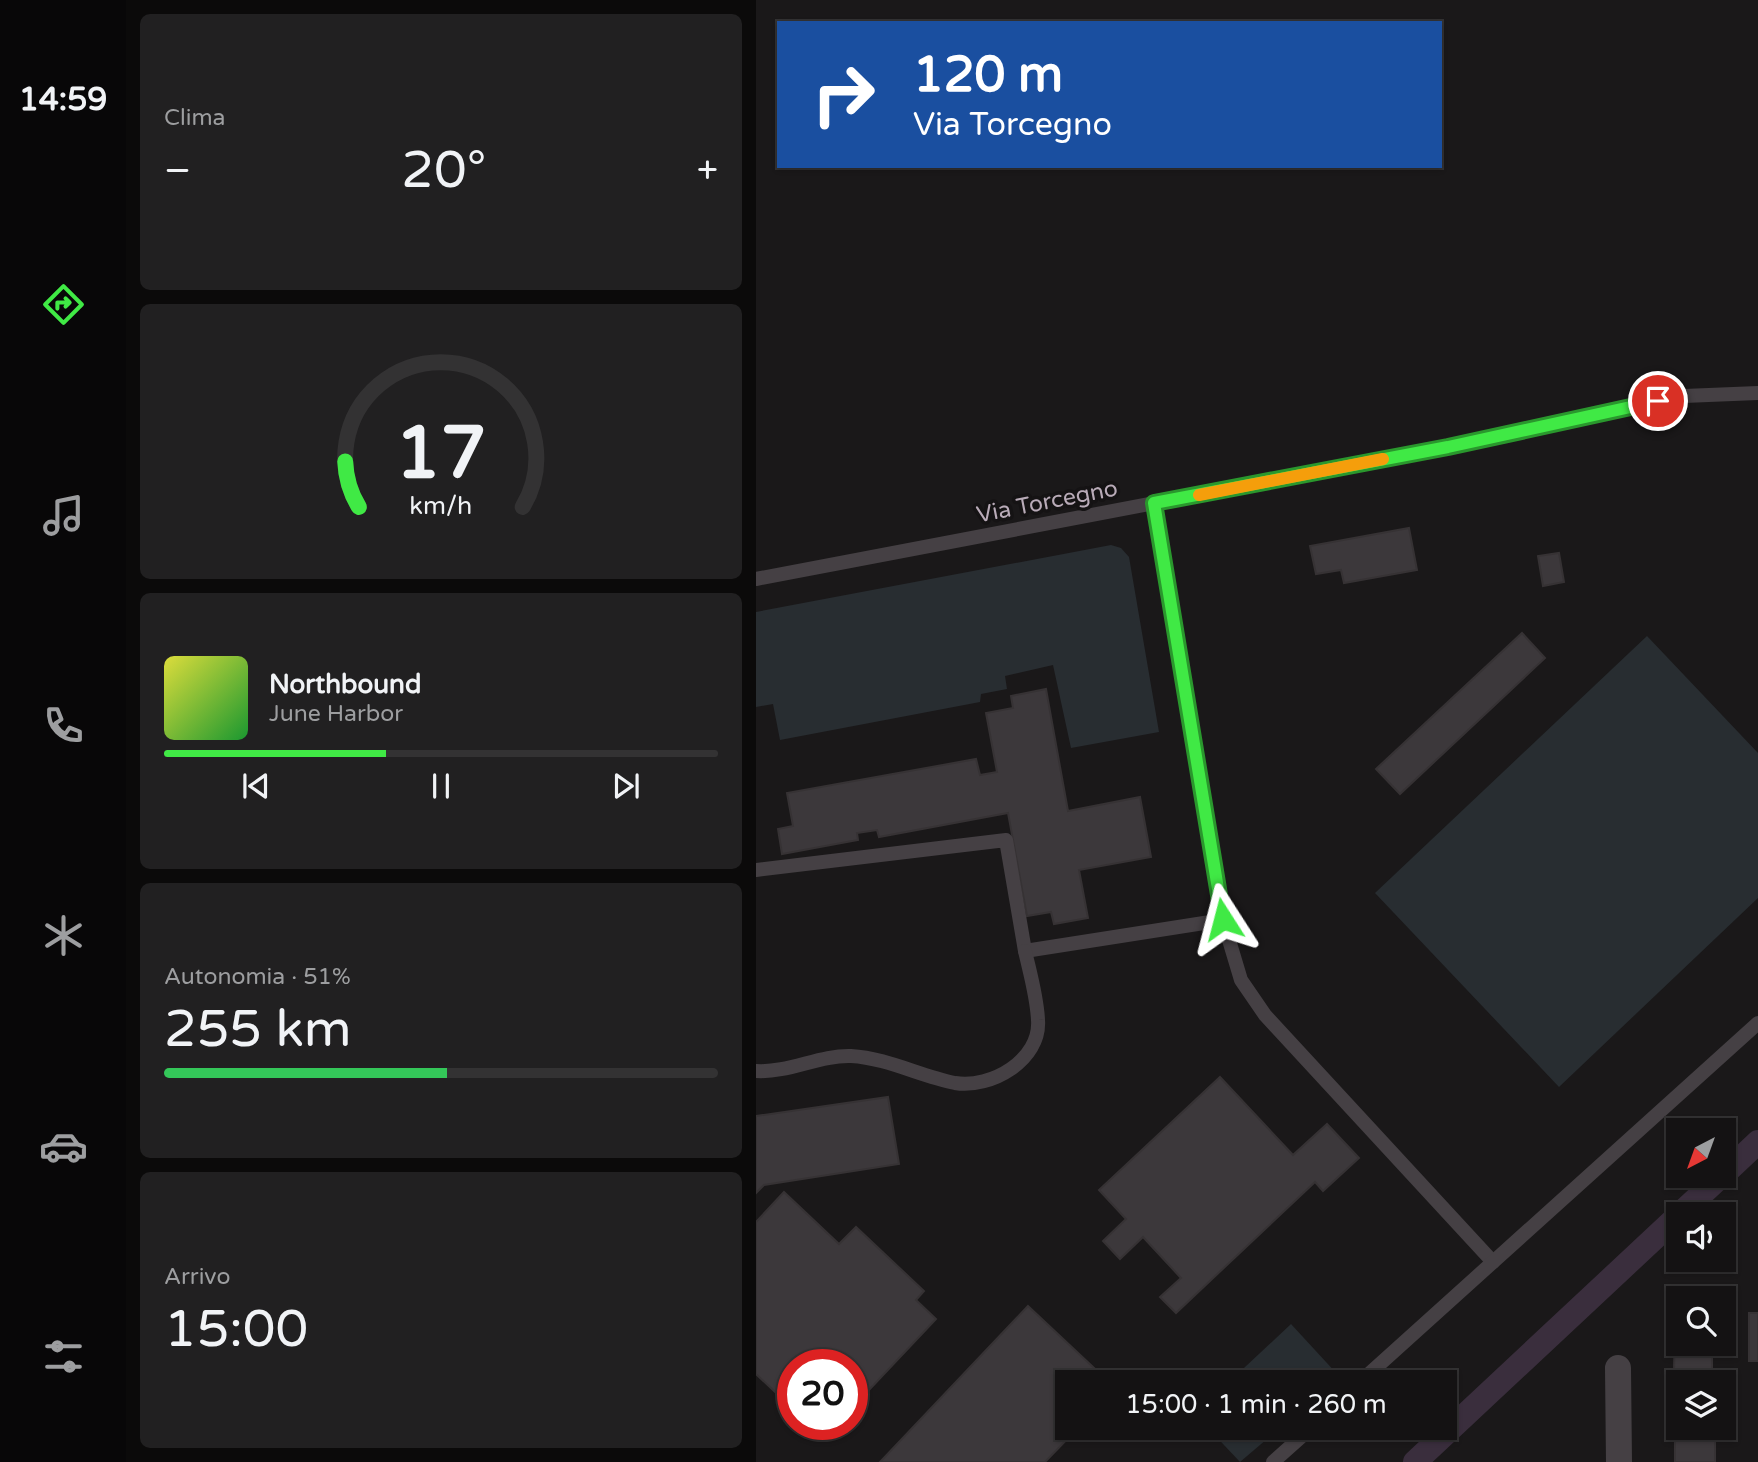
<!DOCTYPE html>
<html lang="it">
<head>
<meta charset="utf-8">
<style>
	:root { --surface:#141213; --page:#212021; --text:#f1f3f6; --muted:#9d9ea0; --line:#333233; --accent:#40e945 }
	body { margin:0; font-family:"Varela Round",sans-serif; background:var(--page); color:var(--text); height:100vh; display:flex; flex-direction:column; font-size:26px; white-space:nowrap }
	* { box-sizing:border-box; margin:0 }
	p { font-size:23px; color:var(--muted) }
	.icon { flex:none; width:38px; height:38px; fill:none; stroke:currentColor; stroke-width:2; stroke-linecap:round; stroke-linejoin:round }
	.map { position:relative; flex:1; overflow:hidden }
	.side { display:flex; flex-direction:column; gap:14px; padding:14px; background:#0b0a0a; width:630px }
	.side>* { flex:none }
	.hud { position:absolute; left:21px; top:21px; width:665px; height:147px; border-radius:0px; box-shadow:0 2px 5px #0004,0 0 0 2px var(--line); background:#1a4fa0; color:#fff; overflow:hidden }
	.needle { width:46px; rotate:221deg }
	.tools { position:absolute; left:910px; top:1118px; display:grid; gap:14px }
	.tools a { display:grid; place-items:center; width:70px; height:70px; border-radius:0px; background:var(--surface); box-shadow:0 2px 5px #0004,0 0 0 2px var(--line); font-size:35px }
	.speed { position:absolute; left:21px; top:1349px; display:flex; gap:14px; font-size:35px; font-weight:700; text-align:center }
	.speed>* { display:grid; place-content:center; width:91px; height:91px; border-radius:50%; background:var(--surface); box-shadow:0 2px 5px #0004,0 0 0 2px var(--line); line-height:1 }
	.speed .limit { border:10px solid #d22; background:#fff; color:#111 }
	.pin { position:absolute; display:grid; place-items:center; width:60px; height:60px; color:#fff; margin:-30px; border:4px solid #fff; border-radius:50%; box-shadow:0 2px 7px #0007 }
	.me { position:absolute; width:77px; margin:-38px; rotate:351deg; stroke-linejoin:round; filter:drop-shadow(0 0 5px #0008) }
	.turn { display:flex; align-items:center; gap:24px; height:147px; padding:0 21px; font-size:32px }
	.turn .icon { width:91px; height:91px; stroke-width:2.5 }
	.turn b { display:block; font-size:49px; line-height:60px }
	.big { font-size:52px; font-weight:600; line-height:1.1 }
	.side .tile { flex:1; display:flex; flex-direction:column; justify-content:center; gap:10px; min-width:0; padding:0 24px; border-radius:10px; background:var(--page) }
	.side .dial { align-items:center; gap:0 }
	.dial svg { height:182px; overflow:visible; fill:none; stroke:var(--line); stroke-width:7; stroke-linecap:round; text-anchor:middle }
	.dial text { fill:var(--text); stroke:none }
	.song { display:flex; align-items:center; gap:21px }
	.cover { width:84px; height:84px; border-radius:10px; background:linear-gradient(135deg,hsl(60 70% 55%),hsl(130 70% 35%)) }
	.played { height:7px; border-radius:4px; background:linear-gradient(90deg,var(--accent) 40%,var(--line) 40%) }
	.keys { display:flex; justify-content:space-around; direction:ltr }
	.heat { display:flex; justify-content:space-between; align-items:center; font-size:38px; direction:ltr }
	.charge { height:10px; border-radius:5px; background:linear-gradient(90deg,#34c759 51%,var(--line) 0) }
	.trip { position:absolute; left:299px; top:1370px; width:402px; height:70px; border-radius:0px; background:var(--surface); box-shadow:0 2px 5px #0004,0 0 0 2px var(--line); font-weight:600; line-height:70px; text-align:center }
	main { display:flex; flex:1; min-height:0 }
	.dock { display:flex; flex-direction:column; width:126px; justify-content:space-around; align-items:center; background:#080708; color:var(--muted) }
	.dock .icon { width:49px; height:49px }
	.dock .selected { color:var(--accent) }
	.dock b { font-size:32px; color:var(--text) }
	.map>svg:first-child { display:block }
	.green { fill:#282d31 }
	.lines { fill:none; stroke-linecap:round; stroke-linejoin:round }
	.canal { stroke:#3a2e3d; stroke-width:24 }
	.building { fill:#3c383b; stroke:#363234; stroke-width:2 }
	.lane { stroke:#454044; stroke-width:14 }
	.street { stroke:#454044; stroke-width:26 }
	.route-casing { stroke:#2a972d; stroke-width:18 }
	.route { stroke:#40e945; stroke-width:12 }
	.slow { stroke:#f59e0b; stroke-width:12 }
	.labels { text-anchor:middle; stroke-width:7; stroke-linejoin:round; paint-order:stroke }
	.street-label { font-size:23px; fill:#b9abb8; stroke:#151314 }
</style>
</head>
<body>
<main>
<nav class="dock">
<b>14:59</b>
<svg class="icon selected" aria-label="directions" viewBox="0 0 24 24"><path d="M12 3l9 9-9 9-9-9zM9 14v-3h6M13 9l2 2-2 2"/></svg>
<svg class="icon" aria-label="music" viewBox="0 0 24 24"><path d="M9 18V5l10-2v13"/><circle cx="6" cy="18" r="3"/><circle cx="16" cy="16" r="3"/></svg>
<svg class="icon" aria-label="phone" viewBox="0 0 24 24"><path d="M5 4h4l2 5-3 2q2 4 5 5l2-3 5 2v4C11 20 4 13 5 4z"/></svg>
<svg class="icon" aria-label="climate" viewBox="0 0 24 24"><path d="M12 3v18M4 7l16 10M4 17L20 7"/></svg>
<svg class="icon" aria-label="car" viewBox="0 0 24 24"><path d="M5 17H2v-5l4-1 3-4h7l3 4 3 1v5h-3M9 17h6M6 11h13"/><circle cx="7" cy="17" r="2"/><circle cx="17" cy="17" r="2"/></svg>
<svg class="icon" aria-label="filters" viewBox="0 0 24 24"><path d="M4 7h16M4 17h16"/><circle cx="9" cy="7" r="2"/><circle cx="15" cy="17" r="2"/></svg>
</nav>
<section class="side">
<div class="tile"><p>Clima</p>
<div class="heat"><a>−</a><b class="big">20°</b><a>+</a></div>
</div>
<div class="tile dial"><svg viewBox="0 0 100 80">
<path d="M14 69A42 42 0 1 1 86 69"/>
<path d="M14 69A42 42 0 0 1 8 49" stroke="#40e945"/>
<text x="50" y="56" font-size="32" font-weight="700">17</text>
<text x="50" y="72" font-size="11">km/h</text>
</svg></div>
<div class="tile">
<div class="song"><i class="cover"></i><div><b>Northbound</b><p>June Harbor</p></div></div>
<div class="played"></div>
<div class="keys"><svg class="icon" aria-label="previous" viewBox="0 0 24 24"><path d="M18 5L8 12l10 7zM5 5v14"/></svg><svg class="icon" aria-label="pause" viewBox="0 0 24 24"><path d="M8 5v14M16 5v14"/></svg><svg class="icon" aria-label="next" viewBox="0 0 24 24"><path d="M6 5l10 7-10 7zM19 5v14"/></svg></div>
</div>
<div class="tile"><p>Autonomia · 51%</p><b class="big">255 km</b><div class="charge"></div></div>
<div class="tile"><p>Arrivo</p><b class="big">15:00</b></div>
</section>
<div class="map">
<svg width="1002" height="1462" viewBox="0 0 1002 1462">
	<rect width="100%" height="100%" fill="#1a1819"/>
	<g class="green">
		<path d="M355,545l10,3 8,9 30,175 -88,16 -18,-83 -48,11 2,13 -26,5 -1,8 -200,38 -7,-36 -17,3v-95z"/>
		<path d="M891,636l111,117v145l-199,189 -184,-194z"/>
		<path d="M535,1324l47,51 -9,7h-100z"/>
		<path d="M452,1428h72l-40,34z"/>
	</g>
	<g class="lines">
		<g class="canal">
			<path d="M968,1174l34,-32"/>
			<path d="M924,1214l41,-38"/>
			<path d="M659,1462l263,-246"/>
		</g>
	</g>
	<g class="building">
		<path d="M653,528l8,42 -73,13 -3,-13 -25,4 -6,-28z"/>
		<path d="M803,553l5,29 -21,4 -5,-30z"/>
		<path d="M766,633l23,25 -145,136 -24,-25z"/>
		<path d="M290,689l22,122 72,-14 11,60 -72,13 9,48 -34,6 -3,-12 -24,4 -19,-103 -129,24 -2,-7 -20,3 1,7 -76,14 -4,-25 15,-3 -6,-33 189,-34 4,16 17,-3 -11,-59 27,-5 -2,-12z"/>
		<path d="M464,1077l73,78 34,-31 32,34 -36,33 -8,-9 -139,131 -16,-16 21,-19 -38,-41 -23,22 -17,-18 23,-22 -27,-29z"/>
		<path d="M132,1097l11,67 -135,21 -8,8v-77z"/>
		<path d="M28,1192l55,52 17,-17 68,64 -8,9 20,19 -84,89v-43h-59v44l-37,-35v-152z"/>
		<path d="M272,1306l81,76h-41v46h10l-33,34h-165z"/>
		<rect x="993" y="1313" width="9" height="48"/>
		<path d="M919,1321h3v23h34v28l-38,-1z"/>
		<path d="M919,1416h3v12h37v34h-40z"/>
		<path d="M54,1424h27l-13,14z"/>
	</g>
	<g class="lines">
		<g class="lane">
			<path d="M398,503l69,417 18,60 24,35 228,247"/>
			<path d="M0,579l692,-132 236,-51 74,-3"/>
			<path d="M0,870l250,-30 19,111 198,-31"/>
			<path d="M0,1071c33,2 63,-16 95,-15 36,2 69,20 104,27 36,6 86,-23 83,-63 -1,-23 -8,-47 -13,-69"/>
			<path d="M604,1382l398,-359"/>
			<path d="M517,1462l38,-34"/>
		</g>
		<path class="street" d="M862,1368l1,94"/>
	</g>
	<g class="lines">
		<defs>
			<path id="route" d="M467,919l-69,-416 294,-56 210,-46"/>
		</defs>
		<use href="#route" class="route-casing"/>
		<use href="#route" class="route"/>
		<path class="slow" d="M443,495l184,-36"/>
	</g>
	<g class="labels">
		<g class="street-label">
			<text transform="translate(291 501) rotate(-11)" y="8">Via Torcegno</text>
		</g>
	</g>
</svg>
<div class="tools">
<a><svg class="needle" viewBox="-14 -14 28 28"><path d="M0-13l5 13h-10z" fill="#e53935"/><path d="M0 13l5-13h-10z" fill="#9d9ea0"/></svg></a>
<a><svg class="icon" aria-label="sound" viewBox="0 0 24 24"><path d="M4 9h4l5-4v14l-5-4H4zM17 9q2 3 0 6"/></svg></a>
<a><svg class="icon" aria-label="search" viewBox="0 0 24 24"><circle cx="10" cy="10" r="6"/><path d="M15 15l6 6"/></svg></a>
<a><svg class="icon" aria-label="layers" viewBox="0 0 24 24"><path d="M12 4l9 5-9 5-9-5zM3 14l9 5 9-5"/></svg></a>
</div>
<div class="speed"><div class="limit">20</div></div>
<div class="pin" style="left:902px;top:401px;background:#d93025"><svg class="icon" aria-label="arrive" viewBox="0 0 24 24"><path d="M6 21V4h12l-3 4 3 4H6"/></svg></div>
<svg class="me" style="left:467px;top:919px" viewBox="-20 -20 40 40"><path d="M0-17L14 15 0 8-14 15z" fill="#40e945" stroke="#fff" stroke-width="4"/></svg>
<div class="trip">15:00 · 1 min · 260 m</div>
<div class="hud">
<div class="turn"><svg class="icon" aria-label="right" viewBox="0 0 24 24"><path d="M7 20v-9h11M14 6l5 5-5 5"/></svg><div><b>120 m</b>Via Torcegno</div></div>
</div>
</div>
</main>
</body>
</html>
